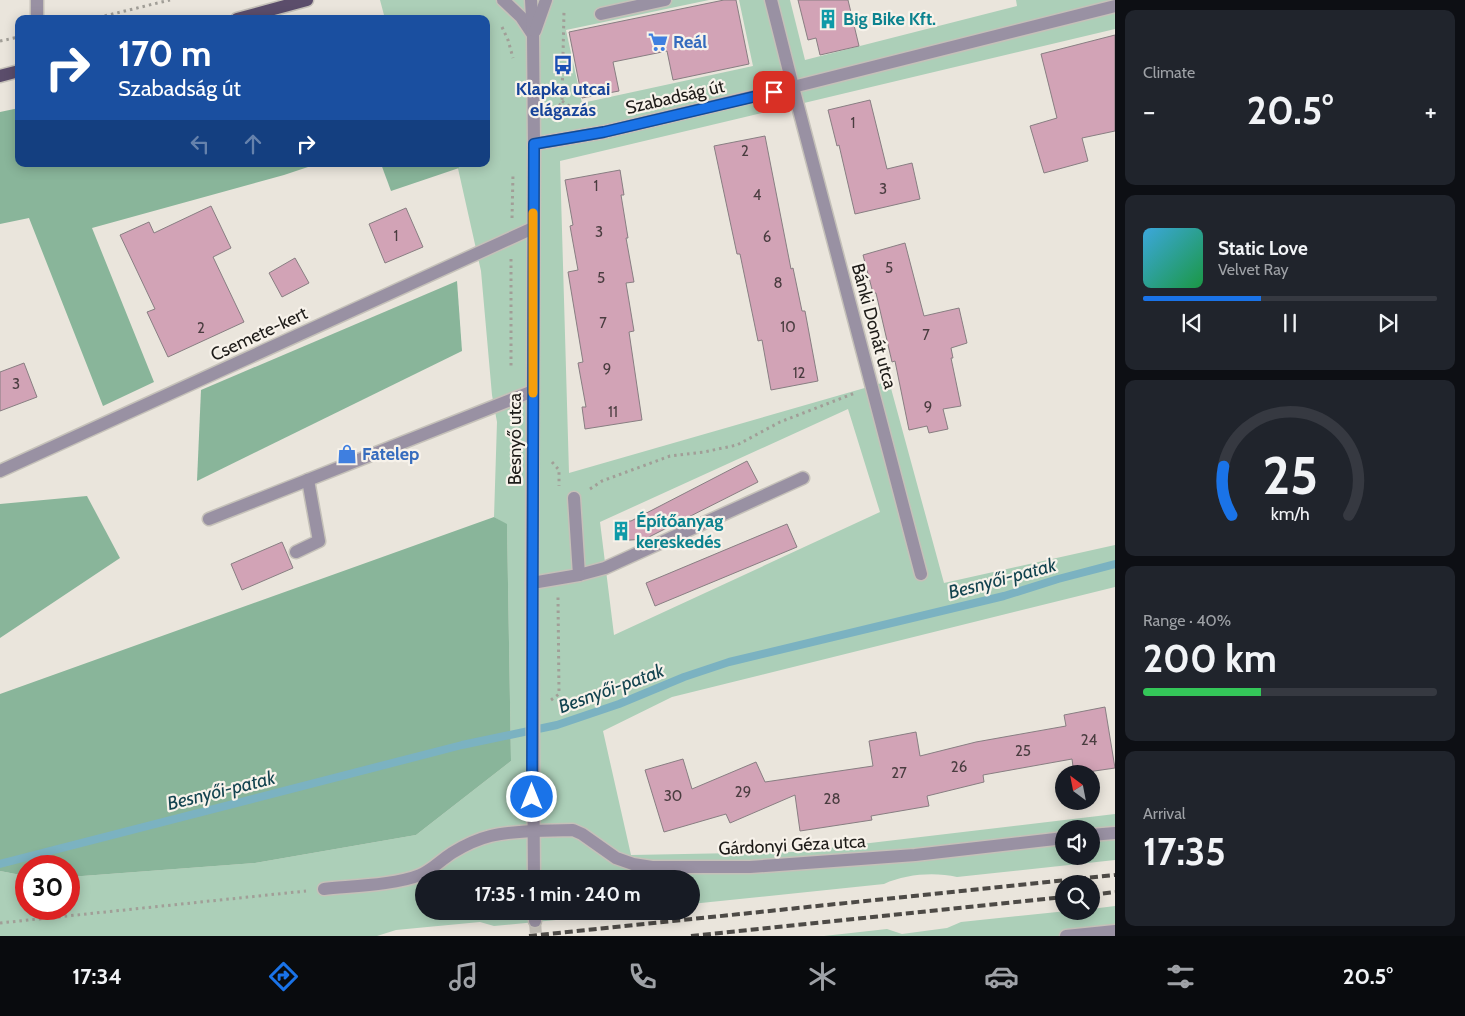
<!DOCTYPE html>
<html lang="en">
<head>
<meta charset="utf-8">
<style>
	:root { --surface:#171b24; --page:#20242c; --text:#f1f3f6; --muted:#9ea1a6; --line:#363941; --accent:#1a73e8 }
	body { margin:0; font-family:Cabin,sans-serif; background:var(--page); color:var(--text); height:100vh; display:flex; flex-direction:column; font-size:19px; white-space:nowrap }
	* { box-sizing:border-box; margin:0 }
	p { font-size:16px; color:var(--muted) }
	.icon { flex:none; width:28px; height:28px; fill:none; stroke:currentColor; stroke-width:2; stroke-linecap:round; stroke-linejoin:round }
	.map { position:relative; flex:1; overflow:hidden }
	.panel { display:flex; flex-direction:column; gap:10px; padding:10px; background:#0d0f14; width:350px }
	.panel>* { flex:none }
	.hud { position:absolute; left:15px; top:15px; width:475px; height:152px; border-radius:10px; box-shadow:0 2px 12px #0003; background:#1a4fa0; color:#fff; overflow:hidden }
	.needle { width:32px; rotate:328deg }
	.controls { position:absolute; left:1055px; top:765px; display:grid; gap:10px }
	.controls a { display:grid; place-items:center; width:45px; height:45px; border-radius:50%; background:var(--surface); box-shadow:0 2px 12px #0003; font-size:25px }
	.speed { position:absolute; left:15px; top:855px; display:flex; gap:10px; font-size:25px; font-weight:700; text-align:center }
	.speed>* { display:grid; place-content:center; width:65px; height:65px; border-radius:50%; background:var(--surface); box-shadow:0 2px 12px #0003; line-height:1 }
	.speed .limit { border:8px solid #d22; background:#fff; color:#111 }
	.pin { position:absolute; display:grid; place-items:center; width:42px; height:42px; color:#fff; margin:-21px; border-radius:10px; box-shadow:0 2px 8px #0006 }
	.me { position:absolute; width:55px; margin:-28px; rotate:0deg; stroke-linejoin:round; filter:drop-shadow(0 0 4px #0008) }
	.turn { display:flex; align-items:center; gap:18px; height:105px; padding:0 20px; font-size:22px }
	.turn .icon { width:65px; height:65px; stroke-width:2.5 }
	.turn b { display:block; font-size:35px; line-height:42px }
	.lanes { display:flex; align-items:center; height:48px; padding:0 20px; background:#0003; justify-content:center; gap:25px; direction:ltr }
	.lanes .off { opacity:.35 }
	.big { font-size:38px; font-weight:700; line-height:1.1 }
	.panel .card { flex:1; display:flex; flex-direction:column; justify-content:center; gap:8px; min-width:0; padding:0 18px; border-radius:10px; background:var(--page) }
	.panel .dial { align-items:center; gap:0 }
	.dial svg { height:130px; overflow:visible; fill:none; stroke:var(--line); stroke-width:7; stroke-linecap:round; text-anchor:middle }
	.dial text { fill:var(--text); stroke:none }
	.song { display:flex; align-items:center; gap:15px }
	.cover { width:60px; height:60px; border-radius:8px; background:linear-gradient(135deg,hsl(200 70% 55%),hsl(140 70% 35%)) }
	.played { height:5px; border-radius:2px; background:linear-gradient(90deg,var(--accent) 40%,var(--line) 40%) }
	.keys { display:flex; justify-content:space-around; direction:ltr }
	.heat { display:flex; justify-content:space-between; align-items:center; font-size:28px; direction:ltr }
	.charge { height:8px; border-radius:4px; background:linear-gradient(90deg,#34c759 40%,var(--line) 0) }
	.trip { position:absolute; left:415px; top:870px; width:285px; height:50px; border-radius:25px; background:var(--surface); box-shadow:0 2px 12px #0003; font-weight:700; line-height:50px; text-align:center }
	.dock { display:flex; height:80px; justify-content:space-around; align-items:center; background:#090b0e; color:var(--muted) }
	.dock .icon { width:35px; height:35px }
	.dock .on { color:var(--accent) }
	.dock b { font-size:22px; color:var(--text) }
	main { display:flex; flex:1; min-height:0 }
	.map>svg:first-child { display:block }
	.green { fill:#accfb8; fill-rule:evenodd }
	.forest { fill:#89b59a }
	.lines { fill:none; stroke-linecap:round; stroke-linejoin:round }
	.stream { stroke:#7bb2c1; stroke-width:8 }
	.building { fill:#d2a3b6; stroke:#887e82 }
	.minor-tunnel { stroke:#c1bdb5; stroke-width:12; stroke-dasharray:12 6; stroke-linecap:butt }
	.service-casing { stroke:#c5c1b9; stroke-width:15 }
	.minor-casing { stroke:#c5c1b9; stroke-width:15 }
	.primary-casing { stroke:#c5c1b9; stroke-width:15 }
	.path { stroke:#a19e97; stroke-width:3; stroke-dasharray:2.5 4; stroke-linecap:butt }
	.service { stroke:#9991a3; stroke-width:12 }
	.minor { stroke:#9991a3; stroke-width:12 }
	.primary { stroke:#5b4d6b; stroke-width:12 }
	.rail { stroke:#4d4a46; stroke-width:4; stroke-dasharray:8 4; stroke-linecap:butt }
	.route-casing { stroke:#114b97; stroke-width:12 }
	.route { stroke:#1a73e8; stroke-width:9 }
	.slow { stroke:#f59e0b; stroke-width:9 }
	.labels { text-anchor:middle; stroke-width:4.5; stroke-linejoin:round; paint-order:stroke }
	.number-label { font-size:15px; fill:#4a3d40 }
	.culture-label { font-size:18px; font-weight:bold; fill:#0d838f; stroke:#f7f2ea; text-anchor:start }
	.shop-label { font-size:18px; font-weight:bold; fill:#366cbe; stroke:#f7f2ea; text-anchor:start }
	.transit-label { font-size:18px; font-weight:bold; fill:#164399; stroke:#f7f2ea }
	.street-label { font-size:18px; fill:#1d1b18; stroke:#f7f2ea }
	.water-label { font-size:19px; font-style:italic; fill:#12434f; stroke:#f7f2ea }
</style>
</head>
<body>
<main>
<div class="map">
<svg width="1115" height="936" viewBox="0 0 1115 936">
	<rect width="100%" height="100%" fill="#eae5dc"/>
	<g class="green">
		<path d="M380,0h329l-143,30 16,73 171,-37 -14,-66h51l15,60 212,-54 -1,-6h99v29l-555,132 9,312 320,-92 55,202 171,-38v42l-443,110 -69,34 28,124 163,-3 321,-38v46l-158,17c-23,-5 -51,-3 -73,7l-193,20v-25h-267v32h163l-4,1 -7,6 -82,8 -14,-4 -84,8 -19,6h-377v-65l26,5v33h43v-32l186,-14 161,-28 95,-74 -4,-236 -13,-8 3,-95 -5,-27 -11,-124 -24,-107h29v-145h-99l-3,-4zM848,409l32,103 -266,123 -14,-113zM1064,829h27v27h-27z"/>
		<path d="M1115,906v30h-291l63,-7 15,5 45,-6 14,-6 106,-11h24v-2z"/>
	</g>
	<g class="forest">
		<path d="M19,108v56h298l-33,11 -192,53 62,154 -51,24 -74,-188 -29,6v-112z"/>
		<path d="M381,164h76l2,4 -68,23z"/>
		<path d="M457,281l5,70 -265,130 4,-91z"/>
		<path d="M87,496l33,62 -120,80v-134z"/>
		<path d="M494,517l13,7 4,237 -95,74 -161,28 -186,14v-11h-43v10l-26,-5v-177z"/>
	</g>
	<g class="lines">
		<path class="stream" d="M0,864l462,-119 95,-20 62,-21 65,-27 45,-15 275,-66 54,-17 57,-15"/>
	</g>
	<g class="building">
		<path d="M724,0h12l13,64 -76,16 -6,-29 -54,11 6,29 -37,7 -13,-66z"/>
		<path d="M798,0h50l11,46 -39,9 -4,-17 -8,2z"/>
		<path d="M1115,35v96l-33,7 6,23 -44,12 -14,-47 27,-8 -16,-64z"/>
		<path d="M870,100l17,69 25,-6 8,36 -65,15 -16,-69 -2,1 -9,-36z"/>
		<path d="M765,136l26,133 2,-1 9,43h3l13,70 -47,9 -9,-50 -4,1 -18,-87h-3l-23,-108z"/>
		<path d="M620,170l4,25h-3l7,43h-2l8,44 -8,1 8,48 -5,1 13,88 -57,9 -3,-22h4l-8,-44 5,-1 -15,-90 10,-2 -8,-44 3,-1 -8,-45z"/>
		<path d="M211,206l20,42 -18,9 31,65 -76,35 -21,-45 8,-3 -35,-74 29,-13 5,11z"/>
		<path d="M406,208l17,39 -38,16 -16,-39z"/>
		<path d="M905,243l19,73 35,-8 8,35 -16,5 2,10h-2l10,48 -18,3 5,20 -19,4 -2,-7 -18,4 -14,-69 -3,1 -16,-69h-3l-10,-38z"/>
		<path d="M295,258l14,25 -27,14 -13,-24z"/>
		<path d="M24,363l13,34 -37,14v-39z"/>
		<path d="M747,461l11,21 -113,57 -29,2 -1,-20h16z"/>
		<path d="M787,524l10,23 -142,59 -9,-23z"/>
		<path d="M282,542l11,26 -51,22 -11,-26z"/>
		<path d="M1105,707l10,61 -41,6 -2,-15 -89,16 1,7 -57,14 2,10 -58,10 1,4 -72,11 -5,-36 -65,28 -4,-9 -62,18 -19,-62 38,-11 9,30 64,-27 9,20 108,-16 -4,-25 47,-9 4,24 56,-14 90,-16 -2,-11z"/>
	</g>
	<g class="lines">
		<path class="minor-tunnel" d="M535,921l1,15"/>
		<defs>
			<g id="service">
				<path d="M771,0l22,87"/>
				<path d="M601,14l64,-14"/>
				<path d="M209,519l324,-128"/>
				<path d="M296,552l23,-11 -11,-61"/>
				<path d="M579,575l26,-7 198,-90"/>
				<path d="M532,583l47,-8 -5,-77"/>
				<path d="M324,889c28,-3 71,-4 96,-14 12,-5 21,-15 32,-22 29,-18 47,-20 80,-22"/>
			</g>
			<g id="minor">
				<path d="M37,0v19"/>
				<path d="M503,0l18,17 12,18"/>
				<path d="M531,0l2,35 1,109 -2,439 2,296"/>
				<path d="M535,31l11,-31"/>
				<path d="M793,87l128,487"/>
				<path d="M534,144l70,-12 189,-45 322,-81"/>
				<path d="M0,471l533,-243"/>
				<path d="M532,831l41,-1 9,4 34,24 17,6 19,3h98l165,-12 149,-17"/>
				<path d="M1091,835l24,-2"/>
				<path d="M535,911v10"/>
				<path d="M1066,936l49,-5"/>
			</g>
			<g id="primary">
				<path d="M237,19l70,-19"/>
				<path d="M0,76l19,-5"/>
			</g>
		</defs>
		<use href="#service" class="service-casing"/>
		<use href="#minor" class="minor-casing"/>
		<use href="#primary" class="primary-casing"/>
		<g class="path">
			<path d="M92,19l78,-19"/>
			<path d="M502,27l6,13 5,18"/>
			<path d="M0,41l19,-4"/>
			<path d="M562,101l22,15"/>
			<path d="M553,117l9,-16 2,-90"/>
			<path d="M512,218l1,-44"/>
			<path d="M511,259v107"/>
			<path d="M552,462l7,8v16"/>
			<path d="M590,489l12,-8 68,-25 34,-4 33,-7 43,-23 75,-29"/>
			<path d="M551,700l8,-6 -1,-97"/>
			<path d="M0,923l306,-32"/>
		</g>
		<use href="#service" class="service"/>
		<use href="#minor" class="minor"/>
		<use href="#primary" class="primary"/>
		<g class="rail">
			<path d="M1091,895l24,-3"/>
			<path d="M529,936l586,-61"/>
			<path d="M691,936l373,-39"/>
		</g>
	</g>
	<g class="lines">
		<defs>
			<path id="route" d="M532,797l2,-653 70,-12 170,-40"/>
		</defs>
		<use href="#route" class="route-casing"/>
		<use href="#route" class="route"/>
		<path class="slow" d="M533,393v-180"/>
	</g>
	<defs>
		<symbol id="building-bare" viewBox="-9 -9 18 18"><path d="M-4-6H4V6H1V3H-1V6H-4ZM-2.5-4.3h1.7v1.8h-1.7ZM.8-4.3h1.7v1.8H.8ZM-2.5-1h1.7V.8h-1.7ZM.8-1h1.7V.8H.8Z" fill="#0f9aa8" stroke="#f7f2ea" stroke-width="2.5" paint-order="stroke"/></symbol>
		<symbol id="supermarket-bare" viewBox="-9 -9 18 18"><path d="M-6-5.5h2.5l.6 2H6L4.5 2H-2.5L-4.4-4H-6ZM-1.5 3.2a1.3 1.3 0 1 0 .1 0ZM3 3.2a1.3 1.3 0 1 0 .1 0Z" fill="#3f7fe0" stroke="#f7f2ea" stroke-width="2.5" paint-order="stroke"/></symbol>
		<symbol id="bus-bare" viewBox="-9 -9 18 18"><path d="M-5-6H5V4H4V6H2V4H-2V6H-4V4H-5ZM-3.5-4V0h7V-4ZM-3.5 1.2v1.5H-2V1.2ZM2 1.2v1.5H3.5V1.2Z" fill="#1a4fb4" stroke="#f7f2ea" stroke-width="2.5" paint-order="stroke"/></symbol>
		<symbol id="shop-bare" viewBox="-9 -9 18 18"><path d="M-5-2.5h2.3a2.7 3.5 0 0 1 5.4 0H5L5.5 6h-11ZM-1.5-2.5h3a1.5 2.3 0 0 0-3 0Z" fill="#3f7fe0" stroke="#f7f2ea" stroke-width="2.5" paint-order="stroke"/></symbol>
	</defs>
	<g fill-rule="evenodd">
		<use href="#building-bare" x="814" y="5" width="28" height="28"/>
		<use href="#supermarket-bare" x="644" y="28" width="28" height="28"/>
		<use href="#bus-bare" x="549" y="51" width="28" height="28"/>
		<use href="#shop-bare" x="333" y="440" width="28" height="28"/>
		<use href="#building-bare" x="607" y="517" width="28" height="28"/>
	</g>
	<g class="labels">
		<g class="number-label">
			<text x="853" y="128">1</text>
			<text x="745" y="156">2</text>
			<text x="596" y="191">1</text>
			<text x="883" y="194">3</text>
			<text x="757" y="200">4</text>
			<text x="599" y="237">3</text>
			<text x="396" y="241">1</text>
			<text x="767" y="242">6</text>
			<text x="889" y="273">5</text>
			<text x="601" y="283">5</text>
			<text x="778" y="288">8</text>
			<text x="603" y="328">7</text>
			<text x="788" y="332">10</text>
			<text x="201" y="333">2</text>
			<text x="926" y="340">7</text>
			<text x="607" y="374">9</text>
			<text x="799" y="378">12</text>
			<text x="16" y="389">3</text>
			<text x="928" y="412">9</text>
			<text x="613" y="417">11</text>
			<text x="1089" y="745">24</text>
			<text x="1023" y="756">25</text>
			<text x="959" y="772">26</text>
			<text x="899" y="778">27</text>
			<text x="743" y="797">29</text>
			<text x="673" y="801">30</text>
			<text x="832" y="804">28</text>
		</g>
		<g class="culture-label">
			<text x="843" y="25">Big Bike Kft.</text>
			<text x="636" y="527">Építőanyag<tspan x="636" dy="21">kereskedés</tspan></text>
		</g>
		<g class="shop-label">
			<text x="673" y="48">Reál</text>
			<text x="362" y="460">Fatelep</text>
		</g>
		<g class="transit-label">
			<text x="563" y="95">Klapka utcai<tspan x="563" dy="21">elágazás</tspan></text>
		</g>
		<g class="street-label">
			<text transform="translate(675 97) rotate(-13)" y="6">Szabadság út</text>
			<text transform="translate(874 326) rotate(75)" y="6">Bánki Donát utca</text>
			<text transform="translate(259 334) rotate(-25)" y="6">Csemete-kert</text>
			<text transform="translate(515 439) rotate(-90)" y="6">Besnyő utca</text>
			<text transform="translate(792 845) rotate(-3)" y="6">Gárdonyi Géza utca</text>
		</g>
		<g class="water-label">
			<text transform="translate(1002 578) rotate(-15)" y="7">Besnyői-patak</text>
			<text transform="translate(611 688) rotate(-20)" y="7">Besnyői-patak</text>
			<text transform="translate(221 790) rotate(-14)" y="7">Besnyői-patak</text>
		</g>
	</g>
</svg>
<div class="controls">
<a><svg class="needle" viewBox="-14 -14 28 28"><path d="M0-13l5 13h-10z" fill="#e53935"/><path d="M0 13l5-13h-10z" fill="#9ea1a6"/></svg></a>
<a><svg class="icon" aria-label="sound" viewBox="0 0 24 24"><path d="M4 9h4l5-4v14l-5-4H4zM17 9q2 3 0 6"/></svg></a>
<a><svg class="icon" aria-label="search" viewBox="0 0 24 24"><circle cx="10" cy="10" r="6"/><path d="M15 15l6 6"/></svg></a>
</div>
<div class="speed"><div class="limit">30</div></div>
<div class="pin" style="left:774px;top:92px;background:#d93025"><svg class="icon" aria-label="arrive" viewBox="0 0 24 24"><path d="M6 21V4h12l-3 4 3 4H6"/></svg></div>
<svg class="me" style="left:532px;top:797px" viewBox="-20 -20 40 40"><circle r="17" fill="#1a73e8" stroke="#fff" stroke-width="3"/><path d="M0-11L8 9 0 5-8 9z" fill="#fff"/></svg>
<div class="trip">17:35 · 1 min · 240 m</div>
<div class="hud">
<div class="turn"><svg class="icon" aria-label="right" viewBox="0 0 24 24"><path d="M7 20v-9h11M14 6l5 5-5 5"/></svg><div><b>170 m</b>Szabadság út</div></div>
<div class="lanes"><svg class="icon off" aria-label="left" viewBox="0 0 24 24"><path d="M17 20v-9H6M10 6l-5 5 5 5"/></svg><svg class="icon off" aria-label="ahead" viewBox="0 0 24 24"><path d="M12 20V5M6 11l6-6 6 6"/></svg><svg class="icon" aria-label="right" viewBox="0 0 24 24"><path d="M7 20v-9h11M14 6l5 5-5 5"/></svg></div>
</div>
</div>
<section class="panel">
<div class="card"><p>Climate</p>
<div class="heat"><a>−</a><b class="big">20.5°</b><a>+</a></div>
</div>
<div class="card">
<div class="song"><i class="cover"></i><div><b>Static Love</b><p>Velvet Ray</p></div></div>
<div class="played"></div>
<div class="keys"><svg class="icon" aria-label="previous" viewBox="0 0 24 24"><path d="M18 5L8 12l10 7zM5 5v14"/></svg><svg class="icon" aria-label="pause" viewBox="0 0 24 24"><path d="M8 5v14M16 5v14"/></svg><svg class="icon" aria-label="next" viewBox="0 0 24 24"><path d="M6 5l10 7-10 7zM19 5v14"/></svg></div>
</div>
<div class="card dial"><svg viewBox="0 0 100 80">
<path d="M14 69A42 42 0 1 1 86 69"/>
<path d="M14 69A42 42 0 0 1 9 39" stroke="#1a73e8"/>
<text x="50" y="56" font-size="32" font-weight="700">25</text>
<text x="50" y="72" font-size="11">km/h</text>
</svg></div>
<div class="card"><p>Range · 40%</p><b class="big">200 km</b><div class="charge"></div></div>
<div class="card"><p>Arrival</p><b class="big">17:35</b></div>
</section>
</main>
<nav class="dock">
<b>17:34</b>
<svg class="icon on" aria-label="directions" viewBox="0 0 24 24"><path d="M12 3l9 9-9 9-9-9zM9 14v-3h6M13 9l2 2-2 2"/></svg>
<svg class="icon" aria-label="music" viewBox="0 0 24 24"><path d="M9 18V5l10-2v13"/><circle cx="6" cy="18" r="3"/><circle cx="16" cy="16" r="3"/></svg>
<svg class="icon" aria-label="phone" viewBox="0 0 24 24"><path d="M5 4h4l2 5-3 2q2 4 5 5l2-3 5 2v4C11 20 4 13 5 4z"/></svg>
<svg class="icon" aria-label="climate" viewBox="0 0 24 24"><path d="M12 3v18M4 7l16 10M4 17L20 7"/></svg>
<svg class="icon" aria-label="car" viewBox="0 0 24 24"><path d="M5 17H2v-5l4-1 3-4h7l3 4 3 1v5h-3M9 17h6M6 11h13"/><circle cx="7" cy="17" r="2"/><circle cx="17" cy="17" r="2"/></svg>
<svg class="icon" aria-label="filters" viewBox="0 0 24 24"><path d="M4 7h16M4 17h16"/><circle cx="9" cy="7" r="2"/><circle cx="15" cy="17" r="2"/></svg>
<b>20.5°</b>
</nav>
</body>
</html>
